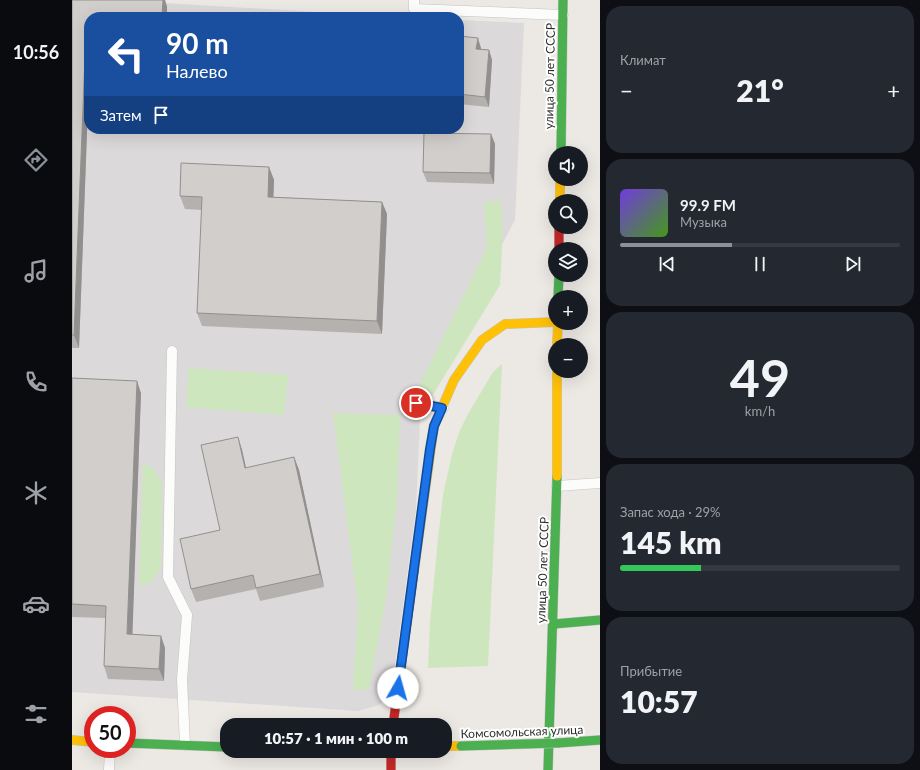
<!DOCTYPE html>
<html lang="ru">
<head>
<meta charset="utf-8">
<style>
	:root { --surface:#171b24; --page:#242831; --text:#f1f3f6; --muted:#9ea1a6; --line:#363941; --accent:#8c9099 }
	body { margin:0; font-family:Lato,sans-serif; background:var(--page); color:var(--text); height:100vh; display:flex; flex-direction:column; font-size:15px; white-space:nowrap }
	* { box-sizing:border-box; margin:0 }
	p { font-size:13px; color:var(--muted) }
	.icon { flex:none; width:22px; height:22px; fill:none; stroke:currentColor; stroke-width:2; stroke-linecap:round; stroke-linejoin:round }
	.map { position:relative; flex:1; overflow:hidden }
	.side { display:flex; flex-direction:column; gap:6px; padding:6px; background:#0d0f14; width:320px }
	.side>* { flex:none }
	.banner { position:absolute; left:12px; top:12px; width:380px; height:122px; border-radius:16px; box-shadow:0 4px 16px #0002; background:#1a4fa0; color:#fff; overflow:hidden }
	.fabs { position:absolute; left:476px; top:146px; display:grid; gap:8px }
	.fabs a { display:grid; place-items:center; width:40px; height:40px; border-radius:50%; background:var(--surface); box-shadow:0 4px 16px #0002; font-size:20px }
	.speed { position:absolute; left:12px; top:706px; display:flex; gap:8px; font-size:20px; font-weight:700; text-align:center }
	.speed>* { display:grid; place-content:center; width:52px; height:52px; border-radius:50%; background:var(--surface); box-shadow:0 4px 16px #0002; line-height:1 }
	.speed .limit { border:6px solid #d22; background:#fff; color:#111 }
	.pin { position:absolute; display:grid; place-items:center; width:34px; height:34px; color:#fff; margin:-17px; border:2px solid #fff; border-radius:50%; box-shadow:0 1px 4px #0007 }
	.me { position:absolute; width:44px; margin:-22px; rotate:7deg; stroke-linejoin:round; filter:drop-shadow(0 0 3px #0008) }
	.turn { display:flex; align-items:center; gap:14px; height:84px; padding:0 16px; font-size:18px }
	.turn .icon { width:52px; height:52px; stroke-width:2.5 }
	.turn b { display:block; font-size:28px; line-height:34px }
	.then { display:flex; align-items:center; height:38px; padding:0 16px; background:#0003; gap:8px; font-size:15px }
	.big { font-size:30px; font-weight:800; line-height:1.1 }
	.side .tile { flex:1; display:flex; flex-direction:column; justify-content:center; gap:6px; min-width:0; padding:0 14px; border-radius:16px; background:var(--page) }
	.side .dial { align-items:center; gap:0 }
	.dial b { font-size:52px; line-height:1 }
	.song { display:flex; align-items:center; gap:12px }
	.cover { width:48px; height:48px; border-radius:6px; background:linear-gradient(135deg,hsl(260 70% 55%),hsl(100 70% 35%)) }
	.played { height:4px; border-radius:2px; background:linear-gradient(90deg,var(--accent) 40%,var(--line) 40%) }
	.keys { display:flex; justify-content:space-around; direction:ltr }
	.heat { display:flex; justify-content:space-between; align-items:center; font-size:22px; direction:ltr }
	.charge { height:6px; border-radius:3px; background:linear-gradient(90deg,#34c759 29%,var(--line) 0) }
	.trip { position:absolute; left:148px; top:718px; width:232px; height:40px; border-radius:16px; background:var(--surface); box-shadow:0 4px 16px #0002; font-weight:800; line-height:40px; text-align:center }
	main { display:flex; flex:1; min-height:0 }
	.tabs { display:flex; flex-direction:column; width:72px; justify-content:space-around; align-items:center; background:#090b0e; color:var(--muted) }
	.tabs .icon { width:28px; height:28px }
	.tabs .current { color:var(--accent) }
	.tabs b { font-size:18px; color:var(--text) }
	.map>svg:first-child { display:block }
	.industrial { fill:#dcd9db }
	.green { fill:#cee6be }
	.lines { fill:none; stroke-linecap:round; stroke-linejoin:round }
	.lane-casing { stroke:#c5c4c5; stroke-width:11 }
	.fast-casing { stroke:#c5c4c5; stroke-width:10 }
	.slow-casing { stroke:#c5c4c5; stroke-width:10 }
	.jam-casing { stroke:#c5c4c5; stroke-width:10 }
	.lane { stroke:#fcfcfb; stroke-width:10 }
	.fast { stroke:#4caf50; stroke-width:9 }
	.slow { stroke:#ffc107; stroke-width:9 }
	.jam { stroke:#c62828; stroke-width:9 }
	.fast-bridge-casing { stroke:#c5c4c5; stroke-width:10; stroke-linecap:butt }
	.fast-bridge { stroke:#4caf50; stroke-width:9 }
	.wall { fill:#b4b1af }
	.shaded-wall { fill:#92908e }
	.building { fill:#d1cecb; stroke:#92908e }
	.route-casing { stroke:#114b97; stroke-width:10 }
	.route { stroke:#1a73e8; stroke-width:7 }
	.labels { text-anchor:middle; stroke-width:4; stroke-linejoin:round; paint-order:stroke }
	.street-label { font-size:12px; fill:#2e2e2e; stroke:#fff }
</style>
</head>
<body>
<main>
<nav class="tabs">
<b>10:56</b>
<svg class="icon current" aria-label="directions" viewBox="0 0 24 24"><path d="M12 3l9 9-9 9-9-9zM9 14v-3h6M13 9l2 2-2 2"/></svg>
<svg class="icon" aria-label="music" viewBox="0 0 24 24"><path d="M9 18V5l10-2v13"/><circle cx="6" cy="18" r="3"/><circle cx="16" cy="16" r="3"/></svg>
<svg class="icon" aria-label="phone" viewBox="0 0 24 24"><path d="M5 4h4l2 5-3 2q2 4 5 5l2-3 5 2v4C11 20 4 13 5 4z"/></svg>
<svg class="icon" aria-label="climate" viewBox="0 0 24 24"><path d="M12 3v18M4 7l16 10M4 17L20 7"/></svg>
<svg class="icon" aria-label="car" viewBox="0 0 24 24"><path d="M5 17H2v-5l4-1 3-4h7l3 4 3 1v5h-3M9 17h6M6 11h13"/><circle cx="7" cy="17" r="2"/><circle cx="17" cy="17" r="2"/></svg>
<svg class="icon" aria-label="filters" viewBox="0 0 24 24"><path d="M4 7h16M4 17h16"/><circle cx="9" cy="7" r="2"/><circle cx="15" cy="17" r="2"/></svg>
</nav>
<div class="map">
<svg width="528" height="770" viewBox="0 0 528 770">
	<rect width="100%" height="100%" fill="#ece8e4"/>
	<path class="industrial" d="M0,0h43l283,17h-309v112h370v-109l65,3 -9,197 -94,178 -5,111 -25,186 -12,10 -21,6 -286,-19z"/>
	<g class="green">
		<path d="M429,201l2,29 -3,55 -69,113 -14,-1 1,-9 69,-140 -3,-46z"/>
		<path d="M430,364l-14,302 -60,2 2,-46 8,-83 5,-44 9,-41 8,-24 8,-16 25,-42z"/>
		<path d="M117,368l99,7 -4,40 -98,-8z"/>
		<path d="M261,413l67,2 -3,86 -11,98 -17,90 -16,1 5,-83z"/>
		<path d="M71,464l11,4 8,16 -1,84 -10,15 -12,2z"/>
	</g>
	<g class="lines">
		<defs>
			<g id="lane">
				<path d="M342,0v9l149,6"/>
				<path d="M100,351l-4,226 19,38 -5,65 3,65"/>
				<path d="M344,403l27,5"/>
				<path d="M485,486l43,-3"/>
				<path d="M37,770l1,-21"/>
			</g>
			<g id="fast">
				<path d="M489,153l2,-153"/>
				<path d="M486,297l1,-22"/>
				<path d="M482,624l46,-4"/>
				<path d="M55,743l100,4"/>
				<path d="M486,743l42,-3"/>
				<path d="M476,770l9,-294"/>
			</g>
			<g id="slow">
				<path d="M488,179v22"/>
				<path d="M485,345l1,-22"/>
				<path d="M485,371v105"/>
				<path d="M342,571l20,-145 20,-46 28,-40 23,-16 50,-2"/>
				<path d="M0,740l21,2"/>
				<path d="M373,746h16"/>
			</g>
			<g id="jam">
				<path d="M487,227v22"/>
				<path d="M321,725l21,-154"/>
				<path d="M319,751v19"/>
			</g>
		</defs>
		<use href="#lane" class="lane-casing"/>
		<use href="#fast" class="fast-casing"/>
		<use href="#slow" class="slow-casing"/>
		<use href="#jam" class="jam-casing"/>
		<use href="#lane" class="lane"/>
		<use href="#fast" class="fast"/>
		<use href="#slow" class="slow"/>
		<use href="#jam" class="jam"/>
		<defs>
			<path id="fast-bridge" d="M389,746l97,-3"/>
		</defs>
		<use href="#fast-bridge" class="fast-bridge-casing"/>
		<use href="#fast-bridge" class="fast-bridge"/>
	</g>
	<g class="wall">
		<path d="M0,0h93l2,7 -78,10v61l-10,270h-7z"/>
		<path d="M387,36l22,12v1l8,1 3,10 -3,47 -30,-3z"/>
		<path d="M419,134l4,10 -1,40 -67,-2 -4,-10z"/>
		<path d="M197,167l5,13 -1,17 109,5 5,12 -5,120 -180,-8 -5,-13 5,-103 -17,-1 -5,-13z"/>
		<path d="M0,378l69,15 -9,241 29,2 4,12 -1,33 -56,-2 -4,-13 2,-48 -34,-1z"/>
		<path d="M166,437l4,13 4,18 48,-11 5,13 25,117 -64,14 -4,-12 -60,13 -5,-13 29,-59z"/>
	</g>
	<g class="shaded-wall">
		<path d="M91,0h2l2,7v10h-5z"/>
		<path d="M14,32l3,9v37l-10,270 -5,-13z"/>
		<path d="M406,38l3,10 -1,11 -4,-10z"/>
		<path d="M417,50l3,10 -3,47 -4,-10z"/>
		<path d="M419,134l4,10 -1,40 -4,-11z"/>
		<path d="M197,167l5,13 -1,30 -5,-13z"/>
		<path d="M310,202l5,12 -5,120 -5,-13z"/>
		<path d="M65,381l4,12 -9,254 -5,-13z"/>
		<path d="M166,437l4,13 7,31 -4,-13z"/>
		<path d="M222,457l5,13 25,117 -4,-13z"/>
		<path d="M89,636l4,12 -1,33 -5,-12z"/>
	</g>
	<g class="building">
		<path d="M0,0h91l-1,17h-73v15h-3l-12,303h-2z"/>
		<path d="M387,36l19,2 -2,11 13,1 -4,47 -26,-3z"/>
		<path d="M352,133l67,1 -1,39 -67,-1z"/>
		<path d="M109,163l88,4 -1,30 114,5 -5,119 -180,-8 5,-116 -22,-1z"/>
		<path d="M0,378l65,3 -10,253 34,2 -2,33 -55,-3 2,-60 -34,-2z"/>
		<path d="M166,437l7,31 49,-11 26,117 -64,14 -3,-13 -62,14 -11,-50 40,-9 -19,-85z"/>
	</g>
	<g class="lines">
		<defs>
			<path id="route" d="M326,688l32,-239 4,-23 8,-18 -26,-5"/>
		</defs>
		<use href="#route" class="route-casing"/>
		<use href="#route" class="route"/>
	</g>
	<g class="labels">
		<g class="street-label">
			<text transform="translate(478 76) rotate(-89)" y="4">улица 50 лет СССР</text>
			<text transform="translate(471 570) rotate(-88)" y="4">улица 50 лет СССР</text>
			<text transform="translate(450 732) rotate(-2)" y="4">Комсомольская улица</text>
		</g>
	</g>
</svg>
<div class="fabs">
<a><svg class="icon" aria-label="sound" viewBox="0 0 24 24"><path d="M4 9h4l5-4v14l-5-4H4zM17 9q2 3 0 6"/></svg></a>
<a><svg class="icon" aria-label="search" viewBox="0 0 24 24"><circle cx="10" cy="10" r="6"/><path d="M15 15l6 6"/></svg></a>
<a><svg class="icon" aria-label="layers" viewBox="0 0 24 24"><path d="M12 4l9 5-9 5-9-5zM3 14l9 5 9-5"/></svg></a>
<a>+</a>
<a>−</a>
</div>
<div class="speed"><div class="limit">50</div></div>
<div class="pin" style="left:344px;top:403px;background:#d93025"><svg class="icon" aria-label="arrive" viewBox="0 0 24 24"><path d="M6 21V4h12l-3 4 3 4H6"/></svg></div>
<svg class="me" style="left:326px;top:688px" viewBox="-20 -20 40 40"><circle r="19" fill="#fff"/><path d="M0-13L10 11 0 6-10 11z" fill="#1a73e8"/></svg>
<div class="trip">10:57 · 1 мин · 100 m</div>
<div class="banner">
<div class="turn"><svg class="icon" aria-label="left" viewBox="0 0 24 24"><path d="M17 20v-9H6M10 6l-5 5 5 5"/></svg><div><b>90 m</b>Налево</div></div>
<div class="then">Затем<svg class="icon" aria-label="arrive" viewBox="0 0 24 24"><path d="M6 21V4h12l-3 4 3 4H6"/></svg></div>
</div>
</div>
<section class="side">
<div class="tile"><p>Климат</p>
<div class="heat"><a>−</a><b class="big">21°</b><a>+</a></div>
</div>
<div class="tile">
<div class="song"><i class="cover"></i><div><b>99.9 FM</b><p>Музыка</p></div></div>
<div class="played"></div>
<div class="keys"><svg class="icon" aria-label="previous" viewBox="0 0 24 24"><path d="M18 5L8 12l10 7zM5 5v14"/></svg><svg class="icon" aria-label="pause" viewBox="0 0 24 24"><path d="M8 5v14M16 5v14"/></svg><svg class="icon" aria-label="next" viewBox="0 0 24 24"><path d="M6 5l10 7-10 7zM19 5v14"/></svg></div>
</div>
<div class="tile dial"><b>49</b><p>km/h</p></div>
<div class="tile"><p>Запас хода · 29%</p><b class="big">145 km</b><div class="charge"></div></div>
<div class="tile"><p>Прибытие</p><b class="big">10:57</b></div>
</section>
</main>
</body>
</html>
